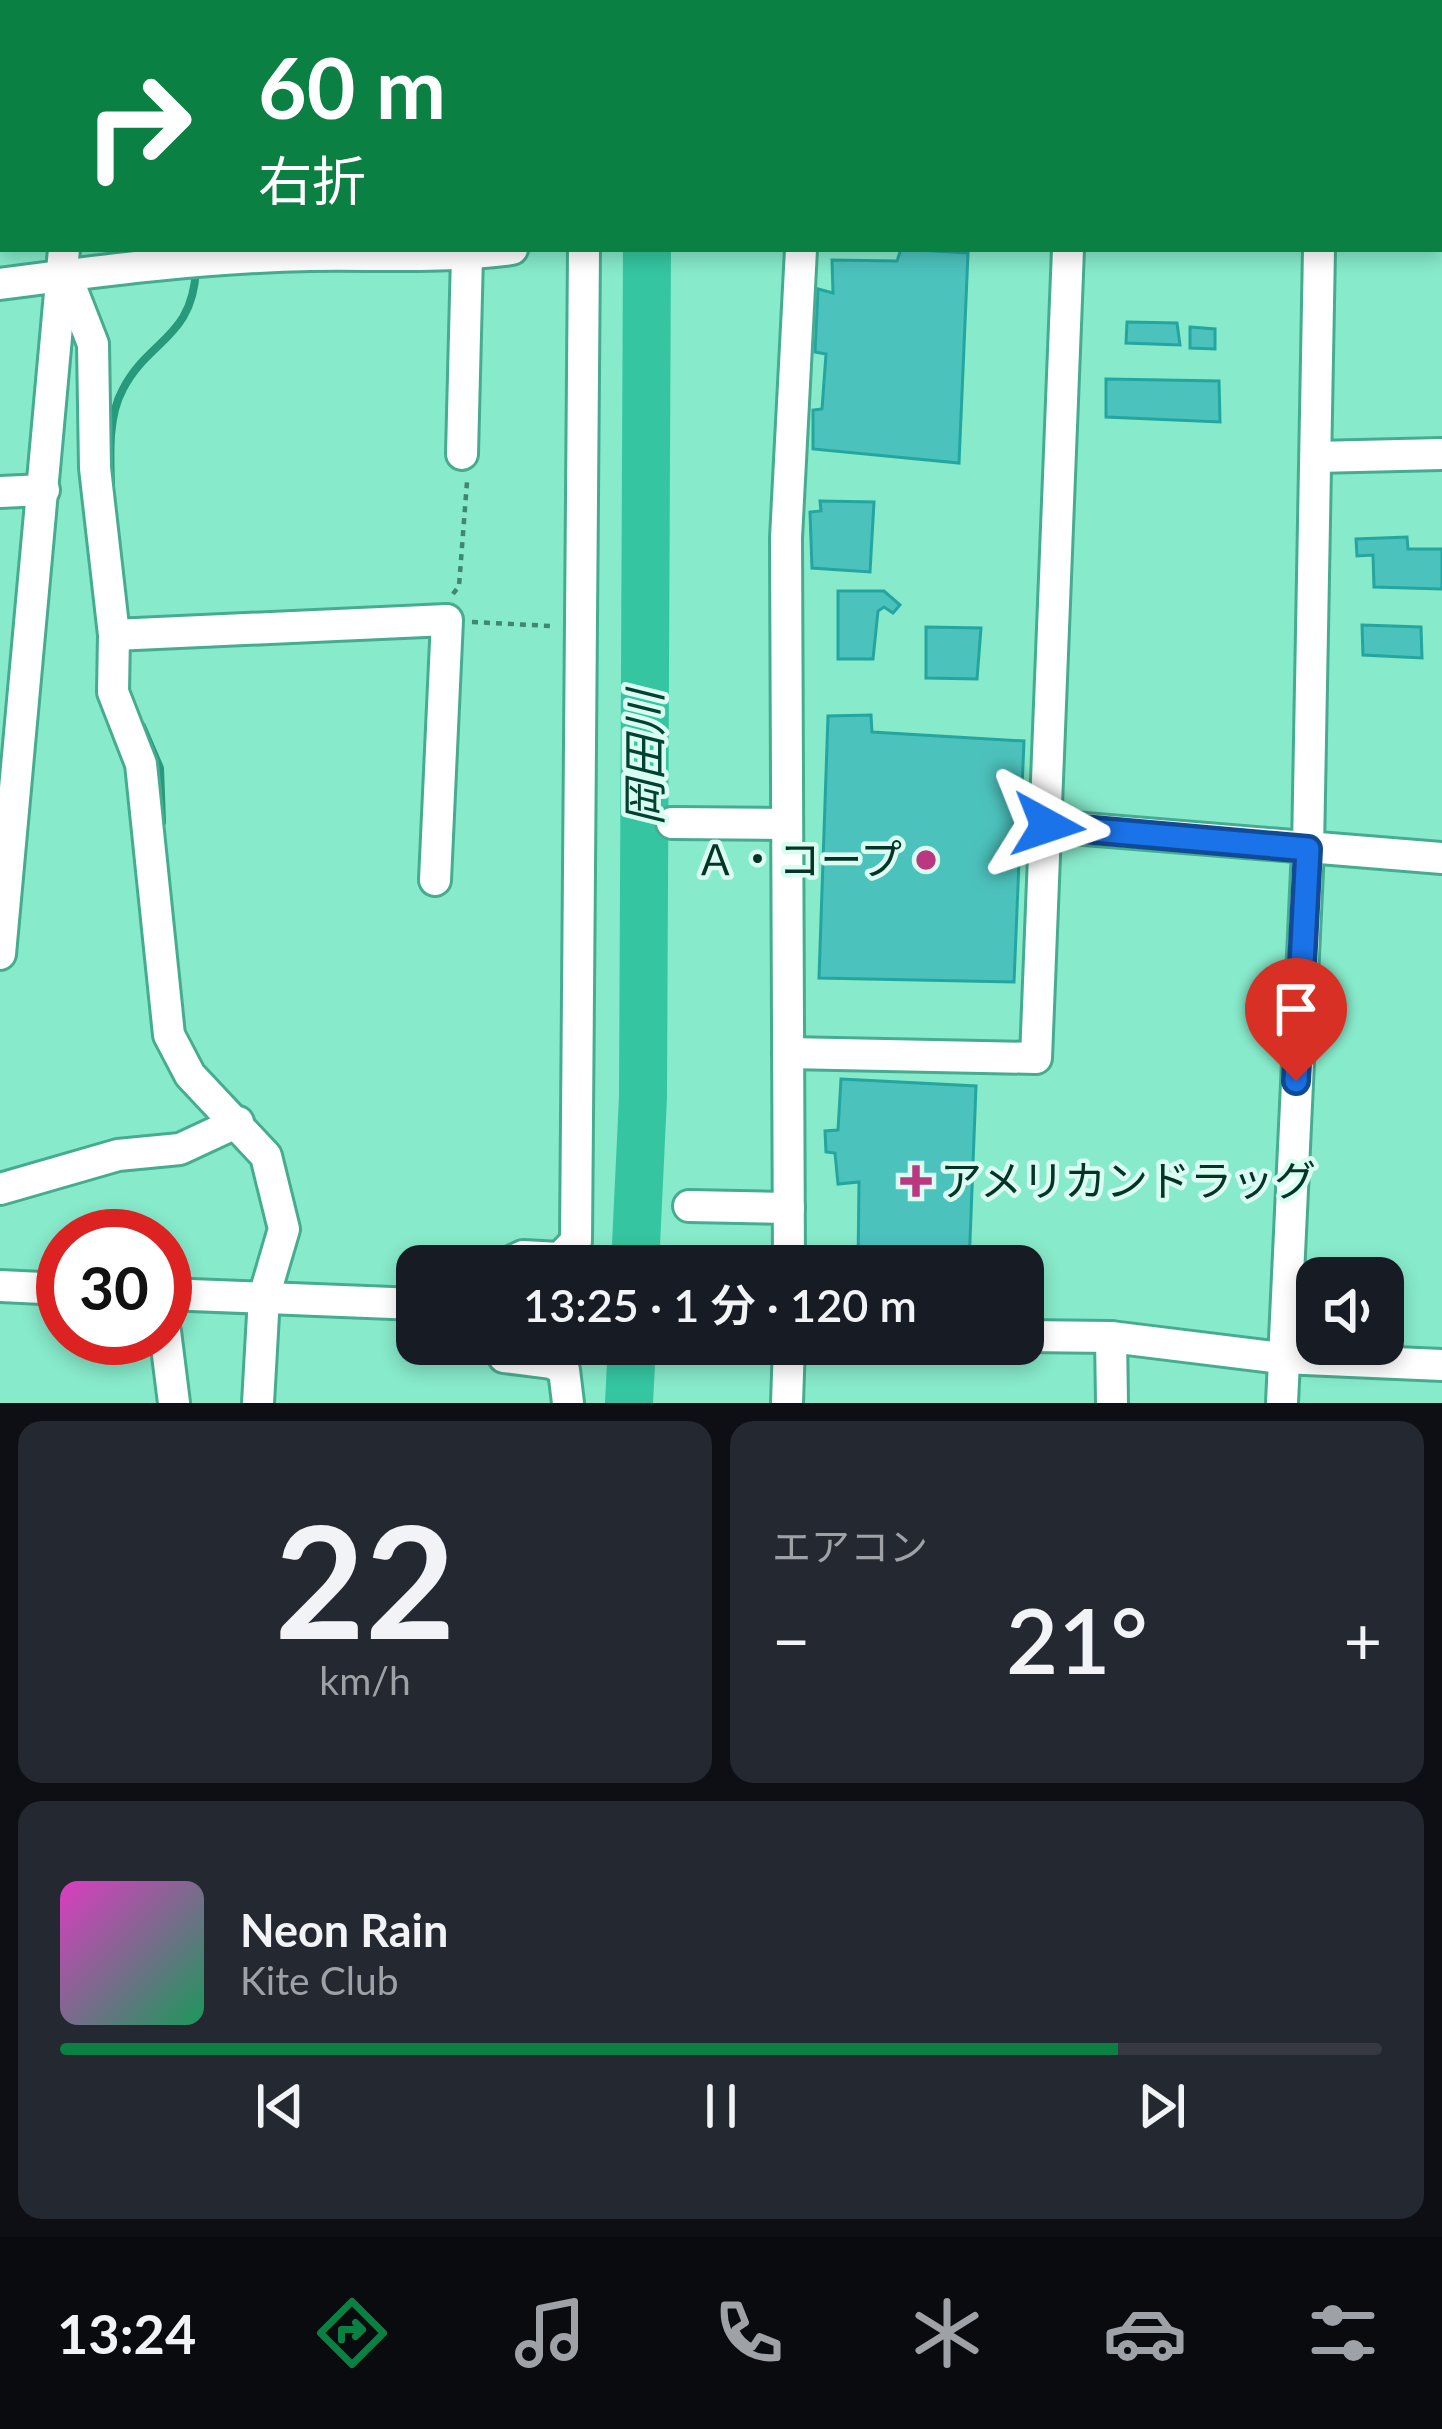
<!DOCTYPE html>
<html lang="ja">
<head>
<meta charset="utf-8">
<style>
	:root { --surface:#171b24; --page:#242831; --text:#f1f3f6; --muted:#9ea1a6; --line:#363941; --accent:#0b8043 }
	body { margin:0; font-family:Lato,"Noto Sans JP",sans-serif; background:var(--page); color:var(--text); height:100vh; display:flex; flex-direction:column; font-size:45px; white-space:nowrap }
	* { box-sizing:border-box; margin:0 }
	p { font-size:39px; color:var(--muted) }
	.icon { flex:none; width:66px; height:66px; fill:none; stroke:currentColor; stroke-width:2; stroke-linecap:round; stroke-linejoin:round }
	.map { position:relative; height:1403px; overflow:hidden }
	.panel { display:flex; flex-direction:column; gap:18px; padding:18px; background:#0d0f14; flex:1 }
	.panel>* { flex:none }
	.guide { position:absolute; left:0px; top:0px; width:1443px; height:252px; box-shadow:0 6px 18px #0003; background:#0b8043; color:#fff; overflow:hidden }
	.controls { position:absolute; left:1296px; top:1257px; display:grid; gap:24px }
	.controls a { display:grid; place-items:center; width:108px; height:108px; border-radius:24px; background:var(--surface); box-shadow:0 6px 18px #0003; font-size:60px }
	.speed { position:absolute; left:36px; top:1209px; display:flex; gap:24px; font-size:60px; font-weight:700; text-align:center }
	.speed>* { display:grid; place-content:center; width:156px; height:156px; border-radius:50%; background:var(--surface); box-shadow:0 6px 18px #0003; line-height:1 }
	.speed .limit { border:18px solid #d22; background:#fff; color:#111 }
	.pin { position:absolute; display:grid; place-items:center; width:102px; height:102px; color:#fff; margin:-123px -51px; border-radius:50% 50% 50% 0; rotate:-45deg; box-shadow:0 0 12px #0007 }
	.pin .icon { rotate:45deg }
	.me { position:absolute; width:132px; margin:-66px; rotate:95deg; stroke-linejoin:round; filter:drop-shadow(0 0 9px #0008) }
	.turn { display:flex; align-items:center; gap:42px; height:252px; padding:0 60px; font-size:54px }
	.turn .icon { width:156px; height:156px; stroke-width:2.5 }
	.turn b { display:block; font-size:84px; line-height:102px }
	.big { font-size:90px; font-weight:600; line-height:1.1 }
	.panel .widget { flex:1; display:flex; flex-direction:column; justify-content:center; gap:18px; min-width:0; padding:0 42px; border-radius:24px; background:var(--page) }
	.panel .dial { align-items:center; gap:0 }
	.dial b { font-size:156px; line-height:1 }
	.song { display:flex; align-items:center; gap:36px }
	.cover { width:144px; height:144px; border-radius:18px; background:linear-gradient(135deg,hsl(310 70% 55%),hsl(150 70% 35%)) }
	.played { height:12px; border-radius:6px; background:linear-gradient(90deg,var(--accent) 80%,var(--line) 80%) }
	.keys { display:flex; justify-content:space-around; direction:ltr }
	.heat { display:flex; justify-content:space-between; align-items:center; font-size:66px; direction:ltr }
	.panel .tiles { flex:1; display:grid; gap:18px; grid-template-columns:1fr 1fr }
	.widget:last-child { grid-column:span 2 }
	.trip { position:absolute; left:396px; top:1245px; width:648px; height:120px; border-radius:24px; background:var(--surface); box-shadow:0 6px 18px #0003; font-weight:600; line-height:120px; text-align:center }
	.dock { display:flex; height:192px; justify-content:space-around; align-items:center; background:#090b0e; color:var(--muted) }
	.dock .icon { width:84px; height:84px }
	.dock .current { color:var(--accent) }
	.dock b { font-size:54px; color:var(--text) }
	.map>svg:first-child { display:block }
	.lines { fill:none; stroke-linecap:round; stroke-linejoin:round }
	.stream { stroke:#279a7c; stroke-width:8 }
	.river { stroke:#35c6a1; stroke-width:48 }
	.building { fill:#4cc2bd; stroke:#25a5a0; stroke-width:3 }
	.minor-casing { stroke:#46ac8f; stroke-width:36 }
	.path { stroke:#408671; stroke-width:4.5; stroke-dasharray:6 6; stroke-linecap:butt }
	.minor { stroke:#fff; stroke-width:30 }
	.route-casing { stroke:#114b97; stroke-width:30 }
	.route { stroke:#1a73e8; stroke-width:21 }
	.poi-dot { fill:#ba387f; stroke:#d9fef1; stroke-width:4.5 }
	.labels { text-anchor:middle; stroke-width:9; stroke-linejoin:round; paint-order:stroke }
	.poi-label { font-size:42px; fill:#053327; stroke:#d9fef1; text-anchor:end }
	.water-label { font-size:45px; font-style:italic; fill:#004132; stroke:#d9fef1 }
</style>
</head>
<body>
<div class="map">
<svg width="1442" height="1403" viewBox="0 0 1442 1403">
	<rect width="100%" height="100%" fill="#87eaca"/>
	<g class="lines">
		<g class="stream">
			<path d="M188,0v3"/>
			<path d="M111,484c-1,-30 -3,-68 12,-95 26,-50 70,-51 73,-120"/>
			<path d="M142,726l18,42 2,54"/>
		</g>
		<g class="river">
			<path d="M666,3v-3"/>
			<path d="M635,1266l8,-169 4,-848"/>
			<path d="M629,1403l3,-59"/>
		</g>
	</g>
	<g class="building">
		<path d="M901,249l67,4 -9,210 -146,-14v-39l9,-1 4,-55 -11,-2 3,-63 15,4 -1,-33 65,1z"/>
		<path d="M1127,322l50,1 3,22 -54,-2z"/>
		<path d="M1190,327l25,2v20l-25,-1z"/>
		<path d="M1106,379l113,2 1,41 -114,-5z"/>
		<path d="M820,501l54,1 -4,70 -58,-4 -2,-56 11,-1z"/>
		<path d="M1407,537l1,12h34v40l-68,-2 -1,-32 -16,1 -1,-17z"/>
		<path d="M838,591h46l16,14 -7,8 -9,-6 -6,4 -5,48h-35z"/>
		<path d="M1362,625l59,2 1,31 -59,-3z"/>
		<path d="M926,627l55,1 -4,51 -51,-1z"/>
		<path d="M871,715l1,17 152,9 -10,241 -195,-4 9,-262z"/>
		<path d="M841,1079l135,7 -7,180h-111l1,-84 -21,2 -3,-31 -9,-1 -1,-21 13,-1z"/>
	</g>
	<g class="lines">
		<defs>
			<g id="minor">
				<path d="M47,0v3"/>
				<path d="M823,0v3"/>
				<path d="M1067,0v3"/>
				<path d="M1310,0v3"/>
				<path d="M604,3v-3"/>
				<path d="M0,132h3"/>
				<path d="M1440,168h2"/>
				<path d="M66,275l27,69 2,124 19,167 -1,57 28,72 28,271 21,40 76,81 18,73 -20,68 -6,106"/>
				<path d="M0,284c103,-14 207,-27 311,-29 68,-1 133,3 201,-6"/>
				<path d="M462,454l5,-199"/>
				<path d="M1316,457l126,-3"/>
				<path d="M0,492l44,-2"/>
				<path d="M114,635l333,-15 -12,260"/>
				<path d="M672,823l114,1"/>
				<path d="M1048,826l394,32"/>
				<path d="M0,954l64,-705"/>
				<path d="M788,1053l248,5 32,-809"/>
				<path d="M0,1189l118,-34 62,-6 58,-27"/>
				<path d="M689,1206l100,2"/>
				<path d="M502,1266l21,-10 37,2 16,-17 8,-992"/>
				<path d="M789,1266l-3,-728 15,-289"/>
				<path d="M0,1286l63,3"/>
				<path d="M165,1294l252,10"/>
				<path d="M165,1331l9,72"/>
				<path d="M1023,1336l88,1 171,21 160,7"/>
				<path d="M1111,1337l1,66"/>
				<path d="M496,1344l8,13 48,6 12,7 4,33"/>
				<path d="M787,1403l2,-59"/>
				<path d="M1282,1403l26,-554 11,-600"/>
			</g>
		</defs>
		<use href="#minor" class="minor-casing"/>
		<g class="path">
			<path d="M453,594l6,-8 8,-104"/>
			<path d="M472,622l79,4"/>
		</g>
		<use href="#minor" class="minor"/>
	</g>
	<g class="lines">
		<defs>
			<path id="route" d="M1048,826l260,23 -12,232"/>
		</defs>
		<use href="#route" class="route-casing"/>
		<use href="#route" class="route"/>
	</g>
	<g class="poi-dot">
		<circle cx="926" cy="860" r="12"/>
		<path d="M910 1163h12v12h12v12h-12v12h-12v-12h-12v-12h12z"/>
	</g>
	<g class="labels">
		<g class="poi-label">
			<text x="902" y="875">Ａ・コープ</text>
			<text x="940" y="1196" text-anchor="start">アメリカンドラッグ</text>
		</g>
		<g class="water-label">
			<text transform="translate(645 758) rotate(-90)" y="16">岡田川</text>
		</g>
	</g>
</svg>
<div class="controls">
<a><svg class="icon" aria-label="sound" viewBox="0 0 24 24"><path d="M4 9h4l5-4v14l-5-4H4zM17 9q2 3 0 6"/></svg></a>
</div>
<div class="speed"><div class="limit">30</div></div>
<div class="pin" style="left:1296px;top:1081px;background:#d93025"><svg class="icon" aria-label="arrive" viewBox="0 0 24 24"><path d="M6 21V4h12l-3 4 3 4H6"/></svg></div>
<svg class="me" style="left:1048px;top:826px" viewBox="-20 -20 40 40"><path d="M0-17L14 15 0 8-14 15z" fill="#1a73e8" stroke="#fff" stroke-width="4"/></svg>
<div class="trip">13:25 · 1 分 · 120 m</div>
<div class="guide">
<div class="turn"><svg class="icon" aria-label="right" viewBox="0 0 24 24"><path d="M7 20v-9h11M14 6l5 5-5 5"/></svg><div><b>60 m</b>右折</div></div>
</div>
</div>
<section class="panel">
<div class="tiles">
<div class="widget dial"><b>22</b><p>km/h</p></div>
<div class="widget"><p>エアコン</p>
<div class="heat"><a>−</a><b class="big">21°</b><a>+</a></div>
</div>
<div class="widget">
<div class="song"><i class="cover"></i><div><b>Neon Rain</b><p>Kite Club</p></div></div>
<div class="played"></div>
<div class="keys"><svg class="icon" aria-label="previous" viewBox="0 0 24 24"><path d="M18 5L8 12l10 7zM5 5v14"/></svg><svg class="icon" aria-label="pause" viewBox="0 0 24 24"><path d="M8 5v14M16 5v14"/></svg><svg class="icon" aria-label="next" viewBox="0 0 24 24"><path d="M6 5l10 7-10 7zM19 5v14"/></svg></div>
</div>
</div>
</section>
<nav class="dock">
<b>13:24</b>
<svg class="icon current" aria-label="directions" viewBox="0 0 24 24"><path d="M12 3l9 9-9 9-9-9zM9 14v-3h6M13 9l2 2-2 2"/></svg>
<svg class="icon" aria-label="music" viewBox="0 0 24 24"><path d="M9 18V5l10-2v13"/><circle cx="6" cy="18" r="3"/><circle cx="16" cy="16" r="3"/></svg>
<svg class="icon" aria-label="phone" viewBox="0 0 24 24"><path d="M5 4h4l2 5-3 2q2 4 5 5l2-3 5 2v4C11 20 4 13 5 4z"/></svg>
<svg class="icon" aria-label="climate" viewBox="0 0 24 24"><path d="M12 3v18M4 7l16 10M4 17L20 7"/></svg>
<svg class="icon" aria-label="car" viewBox="0 0 24 24"><path d="M5 17H2v-5l4-1 3-4h7l3 4 3 1v5h-3M9 17h6M6 11h13"/><circle cx="7" cy="17" r="2"/><circle cx="17" cy="17" r="2"/></svg>
<svg class="icon" aria-label="filters" viewBox="0 0 24 24"><path d="M4 7h16M4 17h16"/><circle cx="9" cy="7" r="2"/><circle cx="15" cy="17" r="2"/></svg>
</nav>
</body>
</html>
